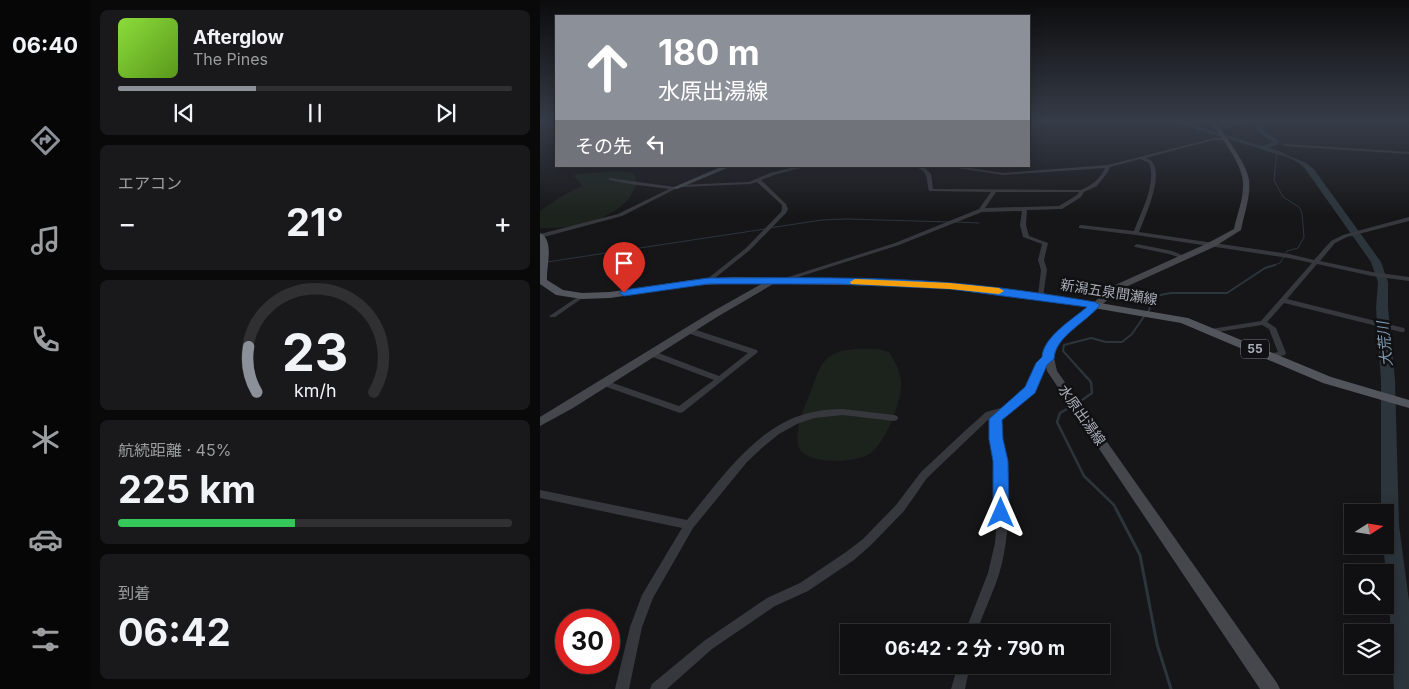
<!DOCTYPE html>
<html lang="ja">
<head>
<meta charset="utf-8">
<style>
	:root { --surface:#101012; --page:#19191b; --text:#f1f3f6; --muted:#9c9d9f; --line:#303032; --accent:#8c9099 }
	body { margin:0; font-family:Inter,"Noto Sans JP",sans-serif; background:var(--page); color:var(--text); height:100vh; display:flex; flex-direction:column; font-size:19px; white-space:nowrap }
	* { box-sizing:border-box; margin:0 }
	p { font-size:16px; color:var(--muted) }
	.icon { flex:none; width:28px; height:28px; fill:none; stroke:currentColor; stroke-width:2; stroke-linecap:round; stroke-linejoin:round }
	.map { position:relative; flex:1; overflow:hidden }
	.panel { display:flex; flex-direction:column; gap:10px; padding:10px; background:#09090a; width:450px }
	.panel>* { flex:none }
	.top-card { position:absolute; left:15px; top:15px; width:475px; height:152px; border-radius:0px; box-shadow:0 2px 12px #0003,0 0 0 1px var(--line); background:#8c9099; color:#fff; overflow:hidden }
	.needle { width:32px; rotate:78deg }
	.tools { position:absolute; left:804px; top:504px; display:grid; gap:10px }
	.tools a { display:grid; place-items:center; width:50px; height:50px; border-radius:0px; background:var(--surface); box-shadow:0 2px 12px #0003,0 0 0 1px var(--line); font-size:25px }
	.speed { position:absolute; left:15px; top:609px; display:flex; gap:10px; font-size:25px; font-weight:700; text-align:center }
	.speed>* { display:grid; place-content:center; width:65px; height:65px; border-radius:50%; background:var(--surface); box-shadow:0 2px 12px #0003,0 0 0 1px var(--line); line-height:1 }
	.speed .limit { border:8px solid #d22; background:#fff; color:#111 }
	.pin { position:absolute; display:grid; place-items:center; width:42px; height:42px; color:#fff; margin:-51px -21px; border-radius:50% 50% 50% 0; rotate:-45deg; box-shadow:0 0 5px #0007 }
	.pin .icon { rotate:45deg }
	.me { position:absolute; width:55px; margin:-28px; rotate:0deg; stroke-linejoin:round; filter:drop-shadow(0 0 4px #0008) }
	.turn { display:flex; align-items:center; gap:18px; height:105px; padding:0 20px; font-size:22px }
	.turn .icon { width:65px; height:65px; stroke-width:2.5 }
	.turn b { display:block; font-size:35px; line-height:42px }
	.then { display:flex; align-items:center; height:48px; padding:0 20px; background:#0003; gap:10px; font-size:19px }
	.big { font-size:38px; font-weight:700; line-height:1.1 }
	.panel .card { flex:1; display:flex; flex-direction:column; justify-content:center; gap:8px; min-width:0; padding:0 18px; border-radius:8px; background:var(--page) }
	.panel .dial { align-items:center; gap:0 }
	.dial svg { height:130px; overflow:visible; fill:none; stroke:var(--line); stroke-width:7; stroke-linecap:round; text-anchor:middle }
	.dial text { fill:var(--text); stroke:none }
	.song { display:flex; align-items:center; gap:15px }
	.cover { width:60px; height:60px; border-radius:8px; background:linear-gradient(135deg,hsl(90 70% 55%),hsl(90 70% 35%)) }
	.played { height:5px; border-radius:2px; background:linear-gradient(90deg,var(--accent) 35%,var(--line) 35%) }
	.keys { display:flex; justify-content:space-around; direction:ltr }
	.heat { display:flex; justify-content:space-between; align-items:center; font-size:28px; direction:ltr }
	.charge { height:8px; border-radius:4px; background:linear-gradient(90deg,#34c759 45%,var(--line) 0) }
	.trip { position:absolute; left:300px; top:624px; width:270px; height:50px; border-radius:0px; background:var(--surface); box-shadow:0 2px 12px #0003,0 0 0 1px var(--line); font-weight:700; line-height:50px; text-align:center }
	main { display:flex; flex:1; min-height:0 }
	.tab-bar { display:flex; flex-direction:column; width:90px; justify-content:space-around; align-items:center; background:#060607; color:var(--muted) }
	.tab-bar .icon { width:35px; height:35px }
	.tab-bar .on { color:var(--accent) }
	.tab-bar b { font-size:22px; color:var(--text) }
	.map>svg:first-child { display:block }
	.green { fill:#1c231d }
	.water { fill:#2c353c }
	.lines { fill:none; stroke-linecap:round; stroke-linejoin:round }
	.stream-far3 { stroke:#2c353c; stroke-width:1 }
	.stream-far2 { stroke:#2c353c; stroke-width:2 }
	.stream-far1 { stroke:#2c353c; stroke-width:2.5 }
	.stream { stroke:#2c353c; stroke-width:3 }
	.river { fill:#2c353c; fill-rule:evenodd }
	.street { fill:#37383d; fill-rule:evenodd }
	.secondary { fill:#45474d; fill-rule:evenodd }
	.primary { fill:#53555c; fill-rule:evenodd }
	.route { fill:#1a73e8; stroke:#114b97 }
	.slow { fill:#f59e0b }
	.labels { text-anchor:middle; stroke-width:5; stroke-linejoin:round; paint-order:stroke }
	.shield { fill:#111113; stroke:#7b7e86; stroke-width:1 }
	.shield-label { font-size:12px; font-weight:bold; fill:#a8adb8 }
	.street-label { font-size:14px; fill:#a8adb8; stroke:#111113 }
	.water-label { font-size:15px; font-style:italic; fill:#7f9bb3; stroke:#111113 }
</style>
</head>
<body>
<main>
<nav class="tab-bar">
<b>06:40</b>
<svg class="icon on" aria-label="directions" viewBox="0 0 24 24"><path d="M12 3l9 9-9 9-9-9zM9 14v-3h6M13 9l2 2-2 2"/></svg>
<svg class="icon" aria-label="music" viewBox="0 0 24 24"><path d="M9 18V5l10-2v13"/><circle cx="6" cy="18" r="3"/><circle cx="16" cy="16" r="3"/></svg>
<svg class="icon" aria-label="phone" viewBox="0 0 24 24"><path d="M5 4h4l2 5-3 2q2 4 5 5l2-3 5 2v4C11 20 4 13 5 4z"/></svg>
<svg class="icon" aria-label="climate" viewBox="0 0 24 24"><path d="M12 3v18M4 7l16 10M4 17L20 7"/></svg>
<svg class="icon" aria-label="car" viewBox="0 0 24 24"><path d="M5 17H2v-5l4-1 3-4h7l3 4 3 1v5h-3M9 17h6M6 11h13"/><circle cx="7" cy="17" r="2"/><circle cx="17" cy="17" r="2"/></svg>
<svg class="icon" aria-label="filters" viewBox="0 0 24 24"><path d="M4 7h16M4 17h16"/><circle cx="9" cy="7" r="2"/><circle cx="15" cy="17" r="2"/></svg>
</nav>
<section class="panel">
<div class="card">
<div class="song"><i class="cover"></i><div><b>Afterglow</b><p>The Pines</p></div></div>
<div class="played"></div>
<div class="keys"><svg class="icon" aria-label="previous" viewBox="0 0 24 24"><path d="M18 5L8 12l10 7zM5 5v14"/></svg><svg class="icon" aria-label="pause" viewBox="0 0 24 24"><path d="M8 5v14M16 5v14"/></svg><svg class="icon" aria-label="next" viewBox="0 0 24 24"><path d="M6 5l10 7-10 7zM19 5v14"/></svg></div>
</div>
<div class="card"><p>エアコン</p>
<div class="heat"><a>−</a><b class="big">21°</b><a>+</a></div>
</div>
<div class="card dial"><svg viewBox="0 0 100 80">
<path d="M14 69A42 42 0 1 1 86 69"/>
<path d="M14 69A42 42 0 0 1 9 41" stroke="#8c9099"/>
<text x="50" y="56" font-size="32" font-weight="700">23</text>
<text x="50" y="72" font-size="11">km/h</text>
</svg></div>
<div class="card"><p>航続距離 · 45%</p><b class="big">225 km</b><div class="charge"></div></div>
<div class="card"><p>到着</p><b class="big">06:42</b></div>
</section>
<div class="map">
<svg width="869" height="689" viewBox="0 0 869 689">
	<rect width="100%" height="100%" fill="#161618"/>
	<g class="green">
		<path d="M77,171l17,2c4,11 2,16 -5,25 -19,24 -59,31 -89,30v-17l22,-15 18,-9 1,-3 -7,-8 2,-2z"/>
		<path d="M317,349h21l11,3c6,10 12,20 12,31 1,18 -15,58 -29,69 -13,12 -72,14 -74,-8 -3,-19 8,-40 15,-58 9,-27 15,-35 44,-37z"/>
	</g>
	<g class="water">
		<path d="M730,148l36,15 6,5 11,15 -7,-1c-15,-23 -27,-25 -52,-32z"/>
		<path d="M855,653l14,6v30h-11z"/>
	</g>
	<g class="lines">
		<g class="stream-far3">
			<path d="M416,222l23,1"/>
			<path d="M229,228l53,-8 25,-1 102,3"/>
			<path d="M7,262l218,-33"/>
			<path d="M731,266l9,-3 7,-12 11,-3 6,-11 -2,-24 -3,-6 -16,-10 -9,-17 3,-28"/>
		</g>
		<g class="stream-far2">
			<path d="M608,312l7,-16 16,-3h56l38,-25 10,-3"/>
			<path d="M542,372l-19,-21 1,-6 27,-7 15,4h16l10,-8 13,-19"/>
		</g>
		<g class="stream-far1">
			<path d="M538,403l14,-10 -1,-11 -10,-11"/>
			<path d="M532,406l-12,7 -3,9 27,54 30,29 3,6"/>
		</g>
		<path class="stream" d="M576,509l24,46 17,89 14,45"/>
		<g class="river">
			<path d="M627,120h9l86,26 11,-4 -18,-12 2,-4 -5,-6h6l5,6 -2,3 18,12 -1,3 -9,4 17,6 -6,1z"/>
			<path d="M767,168h6l68,94 7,20v26l7,72 4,145 10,76v88h-15l-5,-89 -6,-55h2v-33h-4v-132l-5,-72 2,-26 -7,-20 -65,-92z"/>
		</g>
		<g class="street">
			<path d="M708,120h5l-9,4 -27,4 -2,-1 28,-5z"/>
			<path d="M674,138h10l2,1 -2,1h-10l-69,18c3,1 5,1 7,4 12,13 -7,55 -13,70l150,22 25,6 17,-19 12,-6 66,-18v4l-62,16 -12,6 -15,18 52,11 37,5v4l-37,-5 -55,-12 -30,35 117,29 1,2 -1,2h-3l-117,-29 -17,19 9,6 10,25 -1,2 -13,3h-3l-1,-2 1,-2 9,-2 -9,-23 -7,-4 -51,8h-3l-1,-2 4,-2 50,-8 51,-58 -23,-5 -153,-23 -57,-7v-2l2,-1 53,6c7,-19 23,-48 15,-68l-9,-4 -30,8 -3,6 -10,13 -13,6 -3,5 -19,12 -35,1 -1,15 3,11 19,7 -4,17 3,10 -4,27h-4l-1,-1 3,-26 -3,-10 4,-16 -19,-7 -3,-12 2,-14 -40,1 -83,33 -113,36 -2,1 -3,-2 1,-1 113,-36 84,-34 12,-17 -62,-1c-3,-13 0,-19 -15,-25h9l8,8 2,15 148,1c11,-5 19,-11 24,-22l-102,7 -59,-9h13l46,7 105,-8zM456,192h83l-2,3 -18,11 -74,2z"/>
			<path d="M745,144l124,8v2l-125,-8 -1,-1z"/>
			<path d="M259,166h9l-34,9 -13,5 25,24 2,5 -2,4 -36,37 -40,32h-4l-1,-1 1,-1 40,-32 35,-36 1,-3v-4l-25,-23 -7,2 -68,3h-2v-2l69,-3 21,-9z"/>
			<path d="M69,178l66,9 2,1 -55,28 -82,22v-4l78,-20 51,-25 -39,-5 -21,-4z"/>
			<path d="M597,244l35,7 15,6 -3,2 -15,-5 -34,-7 -1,-1z"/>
			<path d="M42,294l2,1 1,1 -1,1 -29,20h-4l-2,-1 2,-1z"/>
			<path d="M147,329h6l64,21 1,2 -75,60 -3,1 -76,-27 -1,-2 1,-2h6l69,24 35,-26 -64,-24 -1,-2 1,-2h6l63,24 29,-23 -61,-20 -1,-2z"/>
			<path d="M505,357h6l1,2 -7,5 -12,28 -33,28c1,14 4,28 6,42 3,29 4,62 -2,91 -4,28 -19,53 -27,79h-12l23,-59 7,-30 2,-24 1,-37 -6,-58v-5l2,-3h-2l-65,62 -23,33 -33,34 -17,15 -46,31 -33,15 -63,43 -45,40h-17l2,-5 52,-43 63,-43 33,-15 46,-31 17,-13 33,-34 25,-33 46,-43 19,-17 18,-5 23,-18 11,-26z"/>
			<path d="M303,409l51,6 3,1 1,2 -1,2 -3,1 -51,-6 -29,3 -17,6 -18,10 -16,13 -16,15 -54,66 -40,70 -11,29 -13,62h-14l15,-62 12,-32 40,-67 -142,-30v-8l147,30c29,-35 61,-82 104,-101 16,-7 34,-10 52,-10z"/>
			<path d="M418,665h12l-5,24h-14z"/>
		</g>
		<g class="secondary">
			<path d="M669,120h4c11,13 34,44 36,60 2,16 -5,34 -8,50l-27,17 -95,43 -60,52 -6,11 4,18 220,312 3,6h-20l-213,-318 -4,-18 9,-15 61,-52 95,-43 26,-14c3,-15 10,-31 9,-47 -1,-19 -23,-46 -34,-62z"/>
			<path d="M183,166h9l-55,23 -5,-1z"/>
			<path d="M232,278l4,3 -1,2 -58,34 -144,91 -33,18v-9l170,-104z"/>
		</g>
		<path class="primary" d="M0,233c15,7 6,34 7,47l16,10 19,3 28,-1 81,-12 42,-3 163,3 54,3 91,10 147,25 143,59 78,23v8l-86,-25 -142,-60 -140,-24 -91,-10 -54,-3 -163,-3 -42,3 -81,12 -28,1 -26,-4 -16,-11z"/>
	</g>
	<linearGradient id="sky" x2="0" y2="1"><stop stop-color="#0c0c0d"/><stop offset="0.56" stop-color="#363c48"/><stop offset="1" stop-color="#363c48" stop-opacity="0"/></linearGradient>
	<rect width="869" height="216" fill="url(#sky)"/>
	<path class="route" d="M168,278c81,0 163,-2 244,5 48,4 96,11 143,19l5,3c-13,17 -45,31 -46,54l-7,6 -12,28 -33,27 1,19 5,22 1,52 -2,5 -6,1 -5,-1 -3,-5v-52l-4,-22v-20l36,-32 11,-24 6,-6c1,-20 31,-38 45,-50l-137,-18 -111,-5h-131l-84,12 -5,-3 5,-3z"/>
	<path class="slow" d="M315,279l95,4 49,5 5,3 -5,3 -49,-5 -99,-5 -1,-2z"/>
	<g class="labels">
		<rect class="shield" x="701" y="339.5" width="28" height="19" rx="4"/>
		<g class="shield-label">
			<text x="715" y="353">55</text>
		</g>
		<g class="street-label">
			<text transform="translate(569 292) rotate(9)" y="5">新潟五泉間瀬線</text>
			<text transform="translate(542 415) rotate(55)" y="5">水原出湯線</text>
		</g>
		<g class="water-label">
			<text transform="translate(845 344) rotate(-95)" y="5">大荒川</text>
		</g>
	</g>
</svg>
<div class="tools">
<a><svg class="needle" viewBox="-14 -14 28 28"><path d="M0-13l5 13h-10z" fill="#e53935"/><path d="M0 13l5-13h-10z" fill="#9c9d9f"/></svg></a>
<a><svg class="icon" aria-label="search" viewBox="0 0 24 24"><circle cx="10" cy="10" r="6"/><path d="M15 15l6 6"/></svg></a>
<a><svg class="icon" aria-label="layers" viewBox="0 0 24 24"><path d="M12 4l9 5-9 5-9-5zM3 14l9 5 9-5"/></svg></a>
</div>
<div class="speed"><div class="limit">30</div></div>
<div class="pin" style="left:84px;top:293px;background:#d93025"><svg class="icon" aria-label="arrive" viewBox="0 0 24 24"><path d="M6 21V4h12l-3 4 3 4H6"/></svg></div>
<svg class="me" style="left:461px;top:513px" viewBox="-20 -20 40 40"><path d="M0-17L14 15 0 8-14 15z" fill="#1a73e8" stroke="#fff" stroke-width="4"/></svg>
<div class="trip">06:42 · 2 分 · 790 m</div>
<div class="top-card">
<div class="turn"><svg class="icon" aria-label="ahead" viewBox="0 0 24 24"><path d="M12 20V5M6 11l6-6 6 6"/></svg><div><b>180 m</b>水原出湯線</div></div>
<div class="then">その先<svg class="icon" aria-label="left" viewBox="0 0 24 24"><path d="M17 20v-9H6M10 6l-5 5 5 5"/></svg></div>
</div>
</div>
</main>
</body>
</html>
